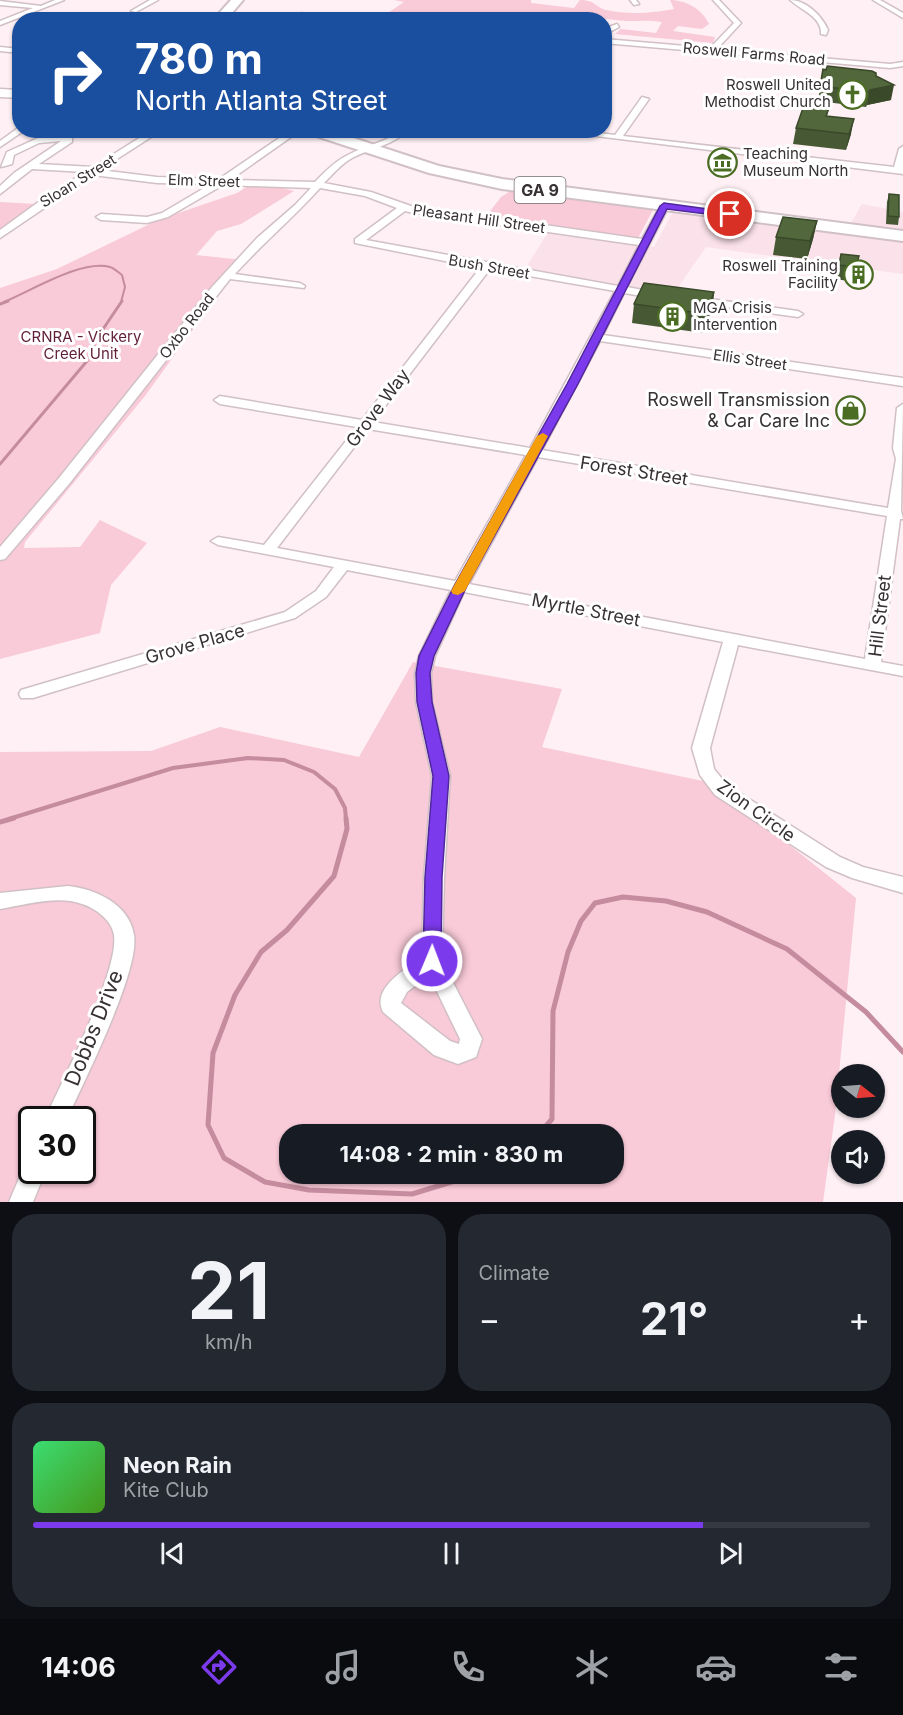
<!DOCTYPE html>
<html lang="en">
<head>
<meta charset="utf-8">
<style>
	:root { --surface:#171b24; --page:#242831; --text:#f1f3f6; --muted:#9ea1a6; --line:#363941; --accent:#7c3aed }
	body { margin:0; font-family:Inter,sans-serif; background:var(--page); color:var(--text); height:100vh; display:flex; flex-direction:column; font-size:22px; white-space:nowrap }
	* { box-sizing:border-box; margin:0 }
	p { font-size:20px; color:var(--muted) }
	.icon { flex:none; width:33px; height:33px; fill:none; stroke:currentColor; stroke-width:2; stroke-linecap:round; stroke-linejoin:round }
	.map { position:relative; height:1202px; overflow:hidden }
	.side { display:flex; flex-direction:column; gap:12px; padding:12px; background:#0d0f14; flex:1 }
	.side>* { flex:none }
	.top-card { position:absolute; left:12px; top:12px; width:600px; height:126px; border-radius:24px; box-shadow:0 2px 4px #0004; background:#1a4fa0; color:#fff; overflow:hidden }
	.needle { width:39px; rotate:107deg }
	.controls { position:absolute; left:831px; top:1064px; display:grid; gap:12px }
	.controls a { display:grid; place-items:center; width:54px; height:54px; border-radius:50%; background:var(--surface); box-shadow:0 2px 4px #0004; font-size:30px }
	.speed { position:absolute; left:18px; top:1106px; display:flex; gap:12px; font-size:30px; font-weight:700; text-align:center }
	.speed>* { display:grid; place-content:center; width:78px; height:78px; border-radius:50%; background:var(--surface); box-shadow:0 2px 4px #0004; line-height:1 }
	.speed .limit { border:3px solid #111; border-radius:9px; background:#fff; color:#111 }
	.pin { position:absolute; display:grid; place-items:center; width:51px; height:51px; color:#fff; margin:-26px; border:3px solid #fff; border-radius:50%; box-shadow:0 2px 6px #0007 }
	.me { position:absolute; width:66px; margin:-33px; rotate:1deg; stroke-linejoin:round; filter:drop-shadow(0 0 4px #0008) }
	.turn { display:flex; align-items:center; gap:21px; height:126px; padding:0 24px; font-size:27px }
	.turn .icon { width:78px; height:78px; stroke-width:2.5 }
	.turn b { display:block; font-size:42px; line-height:51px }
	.big { font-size:45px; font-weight:700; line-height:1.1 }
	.side .tile { flex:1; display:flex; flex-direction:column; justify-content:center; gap:9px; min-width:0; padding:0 21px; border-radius:24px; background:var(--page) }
	.side .dial { align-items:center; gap:0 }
	.dial b { font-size:78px; line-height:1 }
	.song { display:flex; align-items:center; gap:18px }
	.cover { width:72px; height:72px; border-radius:9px; background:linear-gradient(135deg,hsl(140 70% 55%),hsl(100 70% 35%)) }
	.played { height:6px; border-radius:3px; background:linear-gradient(90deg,var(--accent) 80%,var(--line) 80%) }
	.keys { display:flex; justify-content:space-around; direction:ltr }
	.heat { display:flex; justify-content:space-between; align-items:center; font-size:33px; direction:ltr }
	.side .tiles { flex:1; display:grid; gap:12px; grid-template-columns:1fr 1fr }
	.tile:last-child { grid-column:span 2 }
	.trip { position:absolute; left:279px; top:1124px; width:345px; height:60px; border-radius:24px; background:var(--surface); box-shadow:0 2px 4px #0004; font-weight:700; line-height:60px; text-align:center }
	.tab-bar { display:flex; height:96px; justify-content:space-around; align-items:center; background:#090b0e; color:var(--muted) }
	.tab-bar .icon { width:42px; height:42px }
	.tab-bar .current { color:var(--accent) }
	.tab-bar b { font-size:27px; color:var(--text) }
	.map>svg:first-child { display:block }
	.built { fill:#fbe1e9 }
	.green { fill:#f9cad8; fill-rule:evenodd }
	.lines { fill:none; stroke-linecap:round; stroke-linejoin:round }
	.stream-far3 { stroke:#c48c9e; stroke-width:2 }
	.stream-far2 { stroke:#c48c9e; stroke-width:3 }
	.stream-far1 { stroke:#c48c9e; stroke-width:4 }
	.stream { stroke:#c48c9e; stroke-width:5 }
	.street-casing { stroke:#d1c0c5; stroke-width:3 }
	.primary-casing { stroke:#d1c0c5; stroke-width:3 }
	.highway-casing { stroke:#d1c0c5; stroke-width:4 }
	.street { fill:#fff; fill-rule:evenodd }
	.primary { fill:#fff; fill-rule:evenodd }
	.highway { fill:#fff; fill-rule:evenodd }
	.wall { fill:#475934 }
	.shaded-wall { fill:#39492a }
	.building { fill:#52683c; stroke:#39492a; stroke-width:1.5 }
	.route { fill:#7c3aed; stroke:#51269a; stroke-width:1.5 }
	.slow { fill:#f59e0b }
	.labels { text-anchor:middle; stroke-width:6; stroke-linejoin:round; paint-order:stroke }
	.far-street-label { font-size:15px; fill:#373133; stroke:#fff }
	.far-poi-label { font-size:15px; fill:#373133; stroke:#fff; text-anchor:end }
	.far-park-label { font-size:15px; fill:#611e39; stroke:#fff }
	.shield { fill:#fff; stroke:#736f70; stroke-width:1.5 }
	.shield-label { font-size:16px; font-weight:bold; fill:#373133 }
	.poi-label { font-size:18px; fill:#373133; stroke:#fff; text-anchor:end }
	.street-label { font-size:18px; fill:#373133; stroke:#fff }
	.near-street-label { font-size:21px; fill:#373133; stroke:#fff }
</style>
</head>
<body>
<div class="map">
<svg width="903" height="1202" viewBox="0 0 903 1202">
	<rect width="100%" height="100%" fill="#fef0f4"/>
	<path class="built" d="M862,204l41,8v62l-197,-27 -34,49 -148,-25 24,-39 106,15 20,-37 176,15z"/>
	<g class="green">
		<path d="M394,0h137v3l43,5 6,-8c15,0 15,7 26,10 19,5 50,3 68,-1l-4,-9c16,0 32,9 39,24l-7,5 -24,-3 -5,5 42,6 -2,6 -98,-9 6,-5 35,4 6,-11c-12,-2 -22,-1 -34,-1 -16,0 -32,-6 -48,-1l-201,-1 25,-17z"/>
		<path d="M256,181l38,10 -53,33 -24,7 -21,24 47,5 -98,136 -120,146 -1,6 56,-1 20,-27 47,23 -36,42 -11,48 -100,26v-371l57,-19 101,-49 79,-27z"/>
		<path d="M512,190l142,18 -17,32 -152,-22 16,-21z"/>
		<path d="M0,202l36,2 -36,27z"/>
		<path d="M413,662l149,27 -20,58 170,36 144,115 -21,217 -12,87h-823v-450l151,-1 69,-24 139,30zM32,1119h50v51h-50zM290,1134h324v39h-324z"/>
	</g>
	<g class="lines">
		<path class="stream-far3" d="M4,302c27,-11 78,-43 106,-35 4,1 9,6 12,8l3,12 -4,15"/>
		<g class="stream-far2">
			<path d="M0,304l8,-3"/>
			<path d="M0,464l87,-103 10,-23 25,-37"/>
		</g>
		<path class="stream-far1" d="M9,819l164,-51 75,-10 36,2 30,12 21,17 10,19 1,11"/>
		<g class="stream">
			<path d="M346,818l1,11 -13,47 -47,54 -26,22 -26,43 -22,58 -5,72 16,33 41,24 44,8 103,4 69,-21"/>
			<path d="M0,822l14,-4"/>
			<path d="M539,1134l13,-15 1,-108 15,-59 13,-31 14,-18 28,-6 43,4 41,11 80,37 79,63 37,40"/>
		</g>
		<defs>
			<g id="street">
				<path d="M55,0h9l-64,25v-4l33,-13 -33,-3v-4l41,5z"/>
				<path d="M150,0h8l-22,12 -5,-1z"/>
				<path d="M630,0h6l3,4 -5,1z"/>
				<path d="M713,0h6l22,23 -24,26 173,15 13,-2v4l-13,2 -286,-25v-4l106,9 24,-25z"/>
				<path d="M790,0c16,0 32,16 38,30l-2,5 -5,-1c1,-17 -20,-24 -31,-34z"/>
				<path d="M873,0h7l23,13v5z"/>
				<path d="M302,13l3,2 -6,5h-8z"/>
				<path d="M617,24l2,3 -15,8 2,-7z"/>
				<path d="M0,47l20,2v4l-20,-2z"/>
				<path d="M642,97l7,2 -26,37 271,31 5,-18 4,-3v28l-356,-44h29l39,5z"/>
				<path d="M18,128l7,2 -25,17v-6z"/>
				<path d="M152,130h10l-62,40 57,7 62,2 72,-49h10l-71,50 85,2c27,-29 37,-29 72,-43 8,-4 11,-9 21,-9 -16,16 -37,18 -56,28 -11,6 -19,16 -28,25l47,9 40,14 231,33 19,-35h6l2,2 -42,81 32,6 5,3 -5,3 -35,-6 -21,42 300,43v8l-303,-45 -58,109 346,58 8,-49 -3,-11 4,-40 6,-4 -2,107 2,8h-3l-19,143 22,4v10l-165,-31 -28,103 4,21 13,16 113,72 23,10 40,10v16l-51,-15 -26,-11 -111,-72 -15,-20 -8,-27 31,-106 -259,-50 -29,64 -4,17 1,29 18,74 -6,101 -2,84 40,78 -6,18 -18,7 -24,-9 -51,-43c-12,-24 23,-43 39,-55l2,-80 8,-101 -16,-74 -1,-29 4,-17 32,-66 -104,-20 -21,27 -31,21 -262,80h-12l-2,-4 2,-4 264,-78 31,-21 18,-24 -116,-22 -7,-4 7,-4 46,8 93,-118 -137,-23 -6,-4 6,-4 142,24 118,-152 -125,-25v-4l42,-31 -32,-12 -45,-8c-27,30 -58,56 -85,86l65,9 5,3 -1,2 -74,-9 -161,205 -64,75 -5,1v-13l59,-69 153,-191 45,-49 38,-33 16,-17 -88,-3 -55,32 -21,6 -46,-3 -5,-3 5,-3 46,3 15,-4 49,-29 -54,-1 -64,-8 -93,63v-8l44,-32 41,-26 -53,-3 -32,25v-8l14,-13 47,-32 -22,2 -25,12 -2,9 -11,3 6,-15 31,-14h34v4l-33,22 54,3zM405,211l4,1 230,33 -21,41 -252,-46zM490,269l125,22 -85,157 -157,-26zM368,429l158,26 -71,126 -178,-33zM538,457l349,59 -22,143 -396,-75zM429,975l31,64 -1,5 -9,-3 -49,-38 6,-11z"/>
				<path d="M695,297l103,14 5,3 -5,3 -107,-15v-4z"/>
				<path d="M68,886c28,3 61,18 66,49 6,36 -50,146 -67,184h-22c17,-38 74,-147 69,-184 -2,-15 -19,-27 -32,-31 -25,-9 -57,1 -82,5v-16z"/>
				<path d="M32,1160v10h14l-13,32h-24l17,-40z"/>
			</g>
			<path id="primary" d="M0,89l20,1v8l-20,-1z"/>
			<g id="highway">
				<path d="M231,0h12l-17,20h-13z"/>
				<path d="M305,130h24l110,36 63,13 401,52v10l-401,-52 -73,-16 -122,-40z"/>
			</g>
		</defs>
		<use href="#street" class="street-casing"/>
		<use href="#primary" class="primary-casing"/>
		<use href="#highway" class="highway-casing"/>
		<use href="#street" class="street"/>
		<use href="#primary" class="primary"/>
		<use href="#highway" class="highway"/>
	</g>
	<g class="wall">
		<path d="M823,69l53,7 15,24 -24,5 -1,2 -48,-6z"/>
		<path d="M829,108l-2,8 24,18 -5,16 -53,-6 3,-16z"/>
		<path d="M889,194l10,23 -1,8 -12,-1 1,-22z"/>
		<path d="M817,221l-4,18 -6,20 -34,-4 3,-18z"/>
		<path d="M841,254l18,2 -5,26 -18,-3z"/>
		<path d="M714,292l-2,19 -9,22 -71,-10 2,-19z"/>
	</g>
	<g class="shaded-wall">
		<path d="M894,85l-3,15 -24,5 3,-15z"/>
		<path d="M854,119l-3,15 -5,16 3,-16z"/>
		<path d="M817,221l-4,18 -6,20 3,-18z"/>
		<path d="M714,292l-2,19 -9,22 3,-19z"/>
	</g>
	<g class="building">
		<path d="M827,66l45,5 4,2v3l18,9 -24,5 -1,2 -49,-6 3,-17 3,1z"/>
		<path d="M804,105l25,3 -3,8 28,3 -5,15 -53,-6z"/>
		<path d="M889,194l10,1v22l-11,-1z"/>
		<path d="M783,217l34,4 -7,20 -34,-4z"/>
		<path d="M841,254l18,2 -3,11 -17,-2z"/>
		<path d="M644,283l70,9 -8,22 -72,-10z"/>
	</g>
	<path class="route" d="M664,203l66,9 4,2 -4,3 -63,-8 -89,175 -111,202 -33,70 -4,17 2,29 17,74 -7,101 -1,84 -2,6 -7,2 -7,-2 -2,-6 2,-84 8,-101 -16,-74 -1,-29 3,-17 35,-70 113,-202 93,-178z"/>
	<path class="slow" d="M543,433l5,3 -83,155 -7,4 -5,-1 -2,-3 86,-155z"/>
	<defs>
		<symbol id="church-ring" viewBox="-11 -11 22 22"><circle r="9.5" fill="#fff" stroke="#4b6c23" stroke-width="1.5"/><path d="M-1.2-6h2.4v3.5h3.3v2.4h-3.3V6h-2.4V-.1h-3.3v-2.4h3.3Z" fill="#4b6c23"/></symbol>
		<symbol id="museum-ring" viewBox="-11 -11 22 22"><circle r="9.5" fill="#fff" stroke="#4b6c23" stroke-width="1.5"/><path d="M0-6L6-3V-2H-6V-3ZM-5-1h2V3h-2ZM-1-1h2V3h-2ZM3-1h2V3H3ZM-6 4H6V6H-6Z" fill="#4b6c23"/></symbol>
		<symbol id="building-ring" viewBox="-11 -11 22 22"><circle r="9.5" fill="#fff" stroke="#4b6c23" stroke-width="1.5"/><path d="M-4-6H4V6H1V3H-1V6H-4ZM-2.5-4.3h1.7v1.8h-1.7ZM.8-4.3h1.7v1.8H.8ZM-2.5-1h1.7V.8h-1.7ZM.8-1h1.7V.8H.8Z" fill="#4b6c23"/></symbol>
		<symbol id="shop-ring" viewBox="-11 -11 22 22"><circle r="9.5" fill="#fff" stroke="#4b6c23" stroke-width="1.5"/><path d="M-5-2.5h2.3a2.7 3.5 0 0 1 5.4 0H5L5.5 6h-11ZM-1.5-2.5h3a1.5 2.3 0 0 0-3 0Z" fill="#4b6c23"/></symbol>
	</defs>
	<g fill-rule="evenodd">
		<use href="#church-ring" x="836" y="78" width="33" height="33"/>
		<use href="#museum-ring" x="706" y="146" width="33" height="33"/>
		<use href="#building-ring" x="842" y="258" width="33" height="33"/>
		<use href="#building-ring" x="656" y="300" width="33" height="33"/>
		<use href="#shop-ring" x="834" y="394" width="33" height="33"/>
	</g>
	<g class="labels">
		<g class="far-street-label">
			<text transform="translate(754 54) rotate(5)" y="5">Roswell Farms Road</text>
			<text transform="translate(78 181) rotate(-32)" y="5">Sloan Street</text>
			<text transform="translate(204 181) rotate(2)" y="5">Elm Street</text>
			<text transform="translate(479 219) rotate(8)" y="5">Pleasant Hill Street</text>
			<text transform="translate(489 267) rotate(10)" y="5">Bush Street</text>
			<text transform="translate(187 326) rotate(-52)" y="5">Oxbo Road</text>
			<text transform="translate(750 360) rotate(8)" y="5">Ellis Street</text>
		</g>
		<g class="far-poi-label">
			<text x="831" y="90">Roswell United<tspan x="831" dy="17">Methodist Church</tspan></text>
			<text x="743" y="159" text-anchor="start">Teaching<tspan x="743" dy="17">Museum North</tspan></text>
			<text x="838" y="271">Roswell Training<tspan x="838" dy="17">Facility</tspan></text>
			<text x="693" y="313" text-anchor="start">MGA Crisis<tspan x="693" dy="17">Intervention</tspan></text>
		</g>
		<g class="far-park-label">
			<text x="81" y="342">CRNRA - Vickery<tspan x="81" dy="17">Creek Unit</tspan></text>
		</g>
		<rect class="shield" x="514.5" y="177" width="51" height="26" rx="4.5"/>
		<g class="shield-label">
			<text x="540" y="196">GA 9</text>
		</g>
		<g class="poi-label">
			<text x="830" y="406">Roswell Transmission<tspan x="830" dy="21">&amp; Car Care Inc</tspan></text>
		</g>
		<g class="street-label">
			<text transform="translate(378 408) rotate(-53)" y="6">Grove Way</text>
			<text transform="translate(634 471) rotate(9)" y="6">Forest Street</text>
			<text transform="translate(586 610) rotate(11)" y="6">Myrtle Street</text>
			<text transform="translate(880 616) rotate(-83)" y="6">Hill Street</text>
			<text transform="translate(195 644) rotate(-16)" y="6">Grove Place</text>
			<text transform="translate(756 811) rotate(36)" y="6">Zion Circle</text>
		</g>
		<g class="near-street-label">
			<text transform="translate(94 1028) rotate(-68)" y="7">Dobbs Drive</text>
		</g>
	</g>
</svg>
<div class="controls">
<a><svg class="needle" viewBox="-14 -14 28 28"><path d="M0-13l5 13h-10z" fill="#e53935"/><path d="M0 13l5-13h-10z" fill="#9ea1a6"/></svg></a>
<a><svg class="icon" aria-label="sound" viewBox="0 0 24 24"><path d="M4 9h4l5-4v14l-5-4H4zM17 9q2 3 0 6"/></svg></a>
</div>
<div class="speed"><div class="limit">30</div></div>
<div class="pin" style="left:730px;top:214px;background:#d93025"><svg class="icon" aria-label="arrive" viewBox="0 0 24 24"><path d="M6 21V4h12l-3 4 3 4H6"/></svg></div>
<svg class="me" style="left:432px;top:961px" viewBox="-20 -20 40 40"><circle r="17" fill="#7c3aed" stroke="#fff" stroke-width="3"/><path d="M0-11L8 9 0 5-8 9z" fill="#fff"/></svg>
<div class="trip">14:08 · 2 min · 830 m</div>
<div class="top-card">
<div class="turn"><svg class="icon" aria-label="right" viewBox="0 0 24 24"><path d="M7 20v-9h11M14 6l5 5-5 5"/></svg><div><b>780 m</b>North Atlanta Street</div></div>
</div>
</div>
<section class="side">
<div class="tiles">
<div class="tile dial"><b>21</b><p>km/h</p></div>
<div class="tile"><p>Climate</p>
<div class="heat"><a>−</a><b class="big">21°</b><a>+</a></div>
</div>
<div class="tile">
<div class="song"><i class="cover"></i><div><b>Neon Rain</b><p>Kite Club</p></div></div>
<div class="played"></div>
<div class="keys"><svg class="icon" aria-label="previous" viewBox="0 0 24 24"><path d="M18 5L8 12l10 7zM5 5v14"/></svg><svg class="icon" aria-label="pause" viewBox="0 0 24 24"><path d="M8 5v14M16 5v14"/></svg><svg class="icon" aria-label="next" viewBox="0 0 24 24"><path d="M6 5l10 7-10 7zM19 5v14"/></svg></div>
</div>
</div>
</section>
<nav class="tab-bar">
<b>14:06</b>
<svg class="icon current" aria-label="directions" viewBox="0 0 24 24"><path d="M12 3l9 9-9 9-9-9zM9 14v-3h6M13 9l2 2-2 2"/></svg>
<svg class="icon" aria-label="music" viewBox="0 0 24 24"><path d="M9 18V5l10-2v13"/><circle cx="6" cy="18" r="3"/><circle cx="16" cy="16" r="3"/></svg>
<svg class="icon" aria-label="phone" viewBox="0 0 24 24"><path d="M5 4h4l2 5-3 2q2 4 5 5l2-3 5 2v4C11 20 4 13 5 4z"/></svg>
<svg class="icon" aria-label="climate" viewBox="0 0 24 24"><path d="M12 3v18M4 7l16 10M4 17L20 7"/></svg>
<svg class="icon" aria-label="car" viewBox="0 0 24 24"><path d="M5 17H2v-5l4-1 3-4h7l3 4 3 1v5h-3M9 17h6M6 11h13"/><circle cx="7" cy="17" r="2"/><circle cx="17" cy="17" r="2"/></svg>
<svg class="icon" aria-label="filters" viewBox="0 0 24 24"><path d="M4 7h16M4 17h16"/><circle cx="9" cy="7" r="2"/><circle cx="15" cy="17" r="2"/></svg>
</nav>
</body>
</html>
